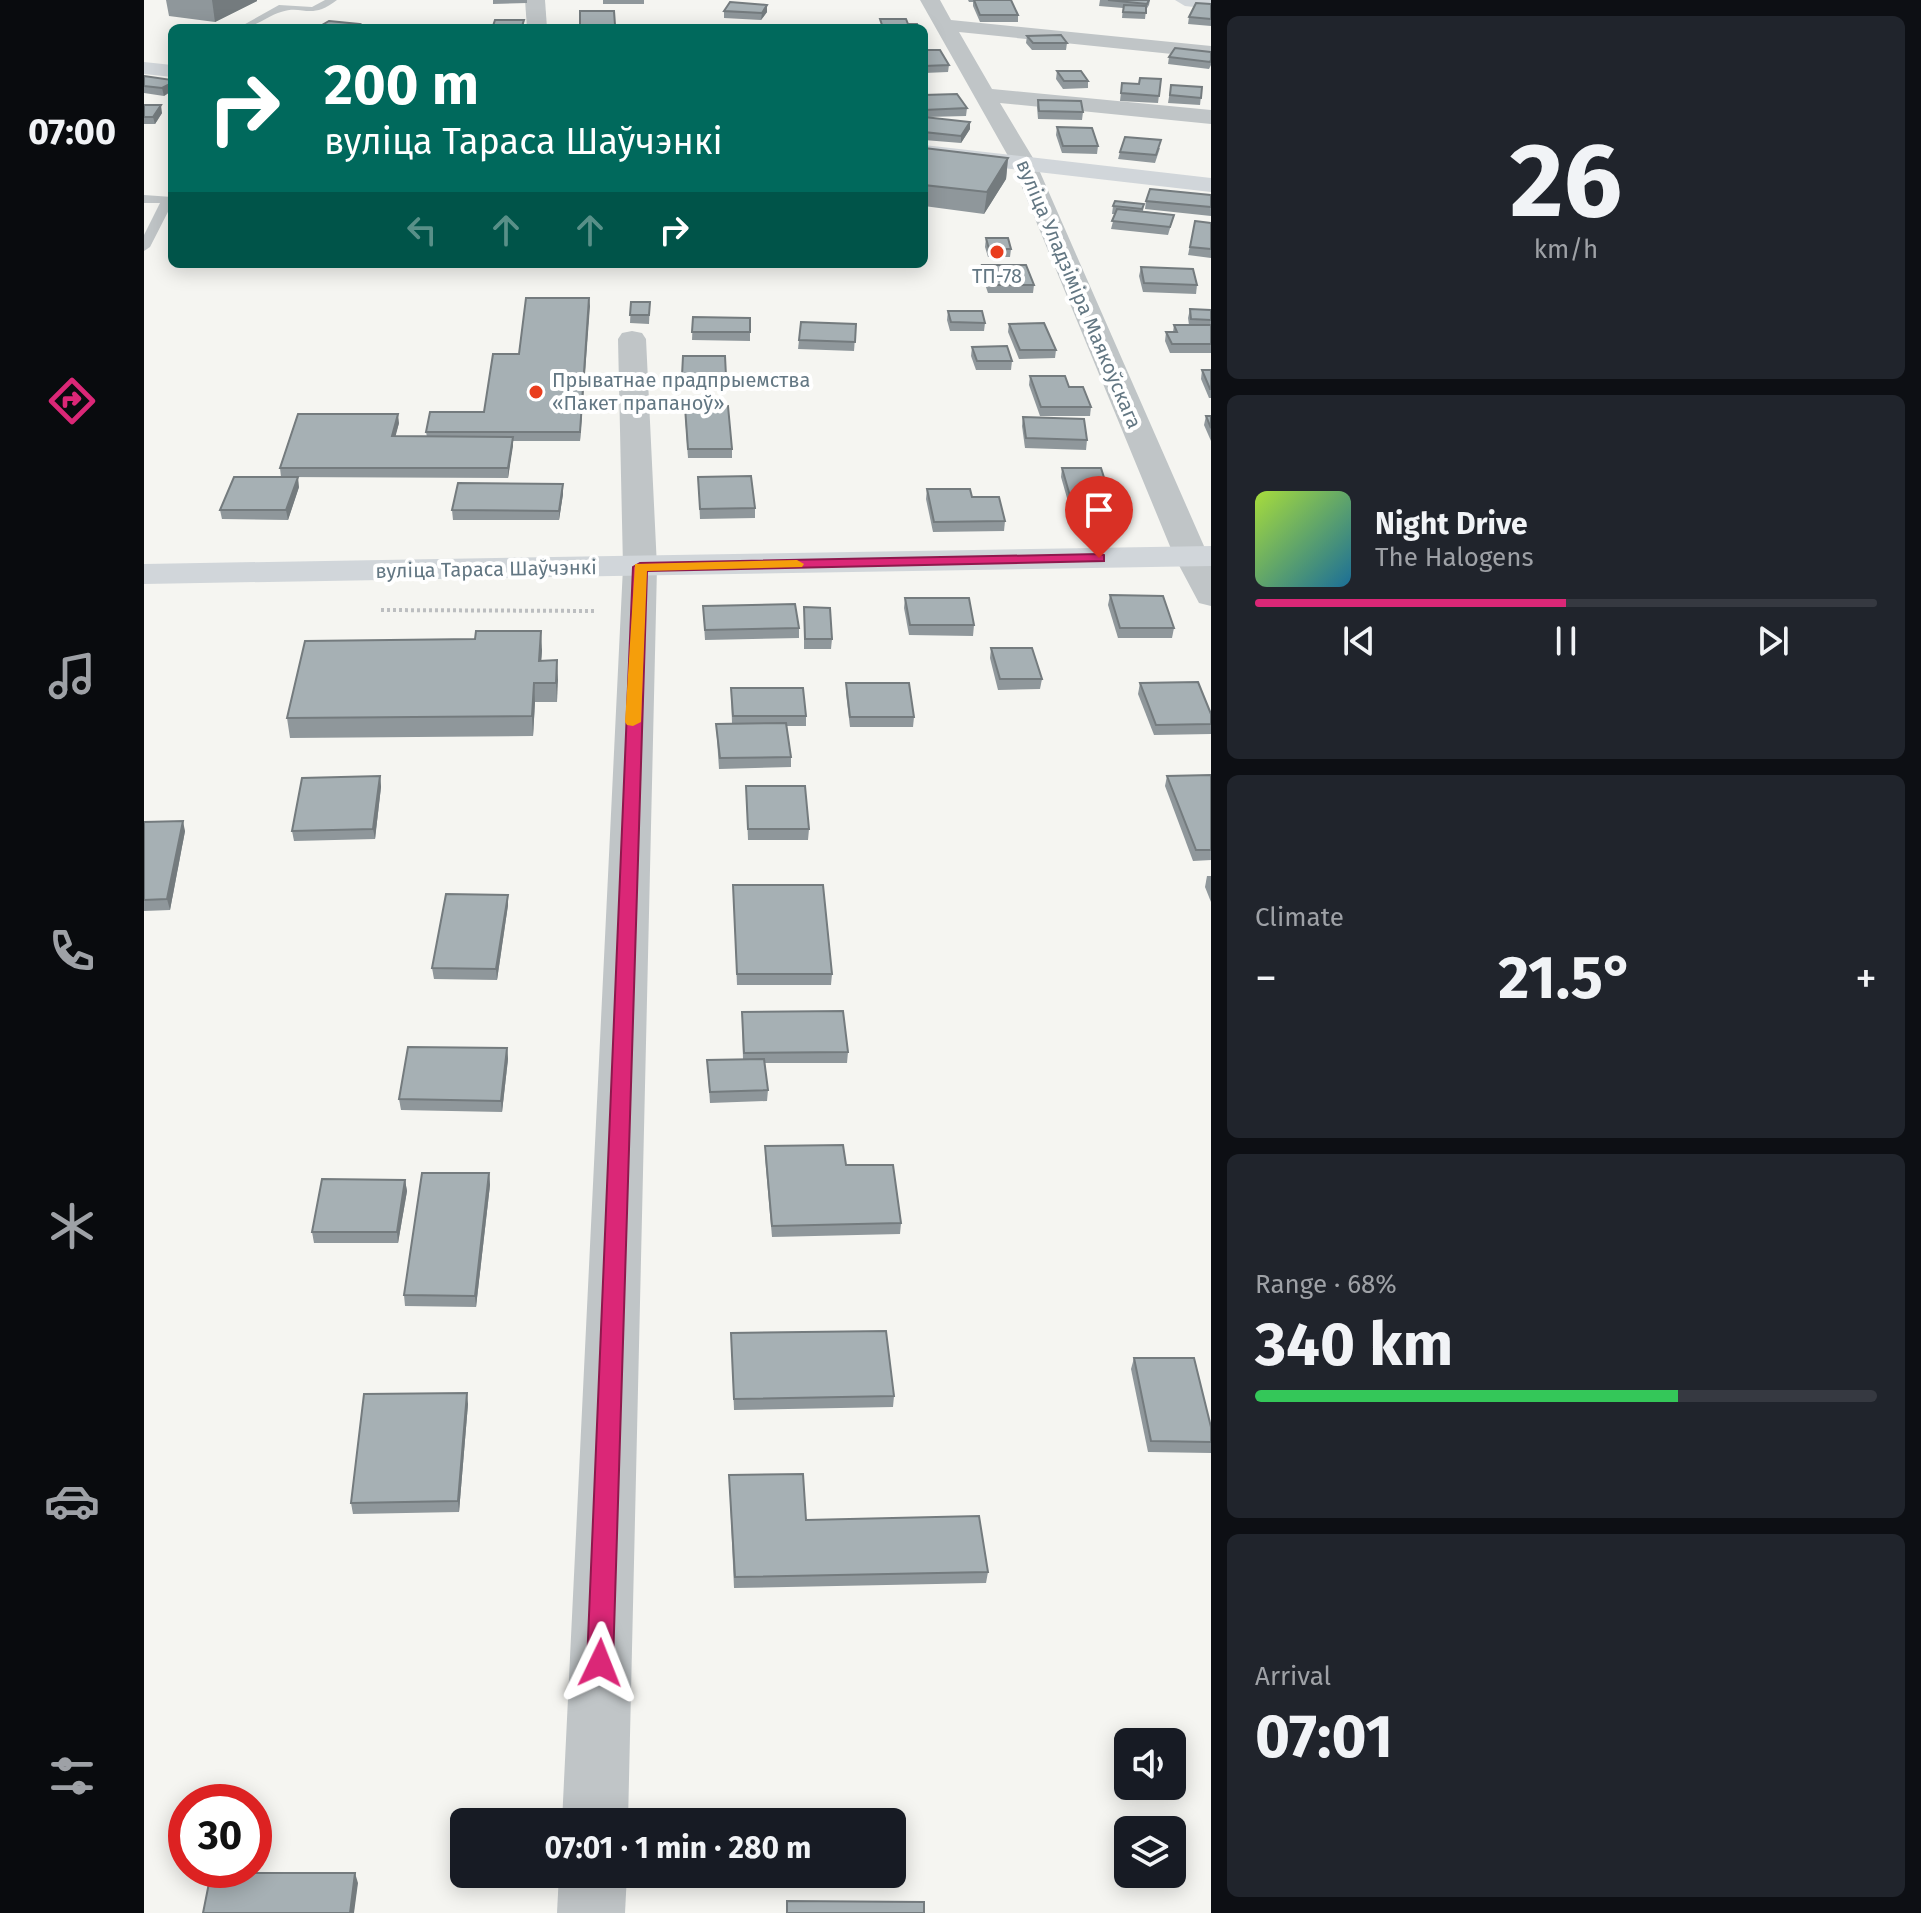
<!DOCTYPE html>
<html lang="en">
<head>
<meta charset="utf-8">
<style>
	:root { --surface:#171b24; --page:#20242c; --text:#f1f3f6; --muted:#9ea1a6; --line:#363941; --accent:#db2777 }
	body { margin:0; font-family:"Fira Sans",sans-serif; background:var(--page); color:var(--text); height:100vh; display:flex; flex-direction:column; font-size:30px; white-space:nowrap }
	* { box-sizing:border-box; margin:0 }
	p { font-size:26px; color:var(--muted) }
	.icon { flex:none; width:44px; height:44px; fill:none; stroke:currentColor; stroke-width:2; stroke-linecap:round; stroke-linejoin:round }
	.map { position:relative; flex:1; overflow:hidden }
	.sheet { display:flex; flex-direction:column; gap:16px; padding:16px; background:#0d0f14; width:710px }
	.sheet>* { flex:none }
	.banner { position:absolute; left:24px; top:24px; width:760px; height:244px; border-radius:12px; box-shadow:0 4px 20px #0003; background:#00695c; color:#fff; overflow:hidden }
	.tools { position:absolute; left:970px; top:1728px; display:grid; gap:16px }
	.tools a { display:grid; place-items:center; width:72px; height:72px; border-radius:12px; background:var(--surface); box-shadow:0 4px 20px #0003; font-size:40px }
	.speed { position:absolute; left:24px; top:1784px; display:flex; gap:16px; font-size:40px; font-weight:700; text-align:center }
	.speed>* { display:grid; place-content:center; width:104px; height:104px; border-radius:50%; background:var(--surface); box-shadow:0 4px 20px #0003; line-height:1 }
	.speed .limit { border:12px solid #d22; background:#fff; color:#111 }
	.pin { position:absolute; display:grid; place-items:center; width:68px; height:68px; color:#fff; margin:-82px -34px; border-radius:50% 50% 50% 0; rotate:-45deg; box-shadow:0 0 8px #0007 }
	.pin .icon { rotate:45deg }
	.me { position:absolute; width:88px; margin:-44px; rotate:2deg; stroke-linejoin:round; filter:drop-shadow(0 0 6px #0008) }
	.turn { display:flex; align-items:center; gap:28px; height:168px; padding:0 24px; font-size:36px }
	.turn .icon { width:104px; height:104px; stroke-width:2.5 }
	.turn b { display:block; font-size:56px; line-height:68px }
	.lanes { display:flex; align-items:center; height:76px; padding:0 24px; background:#0003; justify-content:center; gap:40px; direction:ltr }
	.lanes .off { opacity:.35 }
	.big { font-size:60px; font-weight:700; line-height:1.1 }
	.sheet .tile { flex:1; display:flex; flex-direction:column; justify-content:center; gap:12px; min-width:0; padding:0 28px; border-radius:12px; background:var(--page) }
	.sheet .dial { align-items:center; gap:0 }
	.dial b { font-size:104px; line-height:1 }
	.song { display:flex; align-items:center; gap:24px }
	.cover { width:96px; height:96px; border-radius:12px; background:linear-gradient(135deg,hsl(80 70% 55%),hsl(200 70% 35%)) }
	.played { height:8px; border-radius:4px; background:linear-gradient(90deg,var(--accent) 50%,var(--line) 50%) }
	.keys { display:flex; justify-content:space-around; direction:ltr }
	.heat { display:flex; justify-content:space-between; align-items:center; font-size:44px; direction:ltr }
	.charge { height:12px; border-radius:6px; background:linear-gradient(90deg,#34c759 68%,var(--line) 0) }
	.trip { position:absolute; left:306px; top:1808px; width:456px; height:80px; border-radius:12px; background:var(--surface); box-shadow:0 4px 20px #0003; font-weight:700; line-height:80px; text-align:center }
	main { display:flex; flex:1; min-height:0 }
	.dock { display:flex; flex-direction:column; width:144px; justify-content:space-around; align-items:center; background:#090b0e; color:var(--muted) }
	.dock .icon { width:56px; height:56px }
	.dock .selected { color:var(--accent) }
	.dock b { font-size:36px; color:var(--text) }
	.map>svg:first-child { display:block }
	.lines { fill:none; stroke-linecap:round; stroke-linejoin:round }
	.path { stroke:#bcbec0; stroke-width:4; stroke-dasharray:3 3; stroke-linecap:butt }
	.lane { fill:#c0c5c7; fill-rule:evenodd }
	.street { fill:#c0c5c7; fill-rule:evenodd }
	.secondary { fill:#d1d6da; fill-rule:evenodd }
	.wall { fill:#8f979b }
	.shaded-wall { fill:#747b7e }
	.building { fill:#a6b0b4; stroke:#747b7e; stroke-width:2 }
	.route { fill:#db2777; stroke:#8e194d; stroke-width:2 }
	.slow { fill:#f59e0b }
	.poi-dot { fill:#e93d1d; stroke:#fff; stroke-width:3 }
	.labels { text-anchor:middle; stroke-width:8; stroke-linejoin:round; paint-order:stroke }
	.far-poi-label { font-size:20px; fill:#637783; stroke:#fff }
	.far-street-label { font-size:20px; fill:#637783; stroke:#fff }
</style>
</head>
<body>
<main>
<nav class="dock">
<b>07:00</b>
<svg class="icon selected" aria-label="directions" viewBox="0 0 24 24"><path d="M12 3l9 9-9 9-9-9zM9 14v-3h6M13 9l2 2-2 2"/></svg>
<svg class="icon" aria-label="music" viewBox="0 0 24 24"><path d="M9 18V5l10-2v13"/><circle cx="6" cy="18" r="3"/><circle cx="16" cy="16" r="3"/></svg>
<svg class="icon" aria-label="phone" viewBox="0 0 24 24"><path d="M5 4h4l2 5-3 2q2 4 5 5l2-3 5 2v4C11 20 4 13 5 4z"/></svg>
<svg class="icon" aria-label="climate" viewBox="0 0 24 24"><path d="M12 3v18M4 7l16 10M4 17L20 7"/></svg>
<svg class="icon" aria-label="car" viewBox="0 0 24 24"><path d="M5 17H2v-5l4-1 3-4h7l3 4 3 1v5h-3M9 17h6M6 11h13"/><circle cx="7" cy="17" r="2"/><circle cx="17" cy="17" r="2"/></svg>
<svg class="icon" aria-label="filters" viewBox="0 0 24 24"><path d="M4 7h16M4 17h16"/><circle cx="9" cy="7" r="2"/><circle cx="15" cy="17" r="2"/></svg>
</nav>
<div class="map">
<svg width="1067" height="1913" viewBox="0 0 1067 1913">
	<rect width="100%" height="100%" fill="#f5f5f1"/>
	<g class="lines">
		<path class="path" d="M237,610l214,1"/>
		<g class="lane">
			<path d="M181,0h12c-27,21 -34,4 -56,12 -16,5 -25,16 -43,16l41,-23 33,2z"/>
			<path d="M0,195l28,2v7l-22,43 -6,4v-16l16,-32h-16z"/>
		</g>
		<g class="street">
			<path d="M381,0h20l2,28h-20z"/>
			<path d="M776,0h20l11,20 260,26v12l-252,-26 33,57 219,21v14l-211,-21 36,60 175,399v44l-12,-3 -25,-47 -162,-393z"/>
			<path d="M488,331l10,2 4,6 11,228 -29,1255h-66l61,-1255 -5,-228 4,-6z"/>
			<path d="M415,1874h68l-2,39h-68z"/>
		</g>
		<g class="secondary">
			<path d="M1031,0h36v9l-26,-3z"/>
			<path d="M0,62l28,3v12l-28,-3z"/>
			<path d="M780,145l287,33v14l-287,-33z"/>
			<path d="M1067,546v20l-1067,18v-20z"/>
		</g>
	</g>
	<g class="wall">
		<path d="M22,0h91v1l-42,21 -46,-6z"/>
		<path d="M349,0h34v3l-34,1z"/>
		<rect x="459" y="0" width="41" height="4"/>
		<path d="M824,0h43l7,15v7h-38l-7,-16v-4h-4z"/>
		<path d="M956,0h50l-1,5 -3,5 -1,9 -23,-1 1,-10 -24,-2z"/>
		<path d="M1067,4v22l-23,-2 1,-7z"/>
		<path d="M436,11h34l1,17h-35z"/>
		<path d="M580,11l43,1 -6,8 -37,-2z"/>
		<path d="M380,20v8h-31v-2z"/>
		<path d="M883,36l40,7 -1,7h-34l-6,-7z"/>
		<path d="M780,50l25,15 -1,7 -24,1z"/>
		<path d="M1067,52v13l-2,4 -41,-5 1,-7z"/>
		<path d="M913,71l31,10v7l-25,1 -7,-10z"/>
		<path d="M0,76l28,4 -8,16 -20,-3z"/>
		<path d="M1017,79l-3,24 -38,-2 2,-18 17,1z"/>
		<path d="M1027,85l31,2 -2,18 -32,-2z"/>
		<path d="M780,95l43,13 -1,8 -39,1 43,12 -9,14 -37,-3z"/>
		<path d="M894,100l45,12 -1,8 -44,-1 -1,-12z"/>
		<path d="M0,105l18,8 -7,11h-11z"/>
		<path d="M913,127l41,19 -1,8 -35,-1 -6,-18z"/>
		<path d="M780,148l84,10 -2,21 -22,35 -60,-8z"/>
		<path d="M1016,148l-5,15 -37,-4 2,-7z"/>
		<path d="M1067,195v21l-66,-7 1,-8z"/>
		<path d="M1000,204l-1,7 31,4 -6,20 -57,-6 4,-15h-3l1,-8z"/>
		<path d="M1051,221l16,2v35l-23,-3z"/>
		<path d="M842,238l25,11 -1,8h-22l-3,-10z"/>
		<path d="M373,264h75v1l-75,1z"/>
		<path d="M838,265l52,20 -1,8h-45l-7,-20z"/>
		<path d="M997,267l56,18 -1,9 -53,-2 -4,-16z"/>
		<path d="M445,298l-9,143h-67l-5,37 -227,-1 -1,-9 119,-45 -4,13 32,1 -1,-5 58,-20 35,-58z"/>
		<path d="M487,302h19l-1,22 -19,-1z"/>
		<path d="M1046,309l21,1v43h-41l-5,-12 1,-9h7l1,-7h15l-1,-7z"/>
		<path d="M804,311l37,12 -1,8h-34l-3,-11z"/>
		<path d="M549,317l57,1v23l-58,-1z"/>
		<path d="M712,324l-2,27 -56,-2 1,-9z"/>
		<path d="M865,324l47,26 -1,8 -36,1 -11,-27z"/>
		<path d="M828,347l40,14 -1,9h-35l-5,-14z"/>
		<path d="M539,356h42l1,29h-44z"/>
		<path d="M1058,370h9v28h-2l-8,-19z"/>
		<path d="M886,376l39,11 22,20 -1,9h-50l-11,-31z"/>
		<path d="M541,416l47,33v9h-44z"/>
		<path d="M1062,416h5v25l-7,-16z"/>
		<path d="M879,417l64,23 -1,10 -61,-2 -3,-22z"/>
		<path d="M918,468l50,35 -1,10 -40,-1 -10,-35z"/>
		<path d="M554,477l57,31v10l-55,1z"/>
		<path d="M155,487l-11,33 -66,-1 -2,-9z"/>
		<path d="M783,489l45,8 33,24 -1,10 -71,1 -7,-33z"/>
		<path d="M419,494l-4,26h-106l-1,-10z"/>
		<path d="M966,595l64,33 -2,10h-54l-10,-33z"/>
		<path d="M761,598l69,27 -1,11 -64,-1 -5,-27z"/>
		<path d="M559,606l96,22v10l-94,2z"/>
		<path d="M660,607l28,32 -1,10h-27z"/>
		<path d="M847,648l51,31 -2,10 -42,1 -8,-32z"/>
		<path d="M398,650l-1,11 16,-1v42h-22l-2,34 -243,2 -3,-20z"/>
		<path d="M702,683l68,34 -1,10h-63l-4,-34z"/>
		<path d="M996,683l71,31v20l-57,1 -16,-41z"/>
		<path d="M587,688l75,28v10h-19l4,31v10l-72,2 -3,-45h16z"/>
		<path d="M1067,775v85l-18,1 -28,-75 2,-10z"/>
		<path d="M236,776l1,11 -6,52 -81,2 -2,-10z"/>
		<path d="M602,786l63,43 -1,11h-60z"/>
		<path d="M0,822l41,9 -15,79 -26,1z"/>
		<path d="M1063,876h4v26l-6,-15z"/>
		<path d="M589,885l99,89 -1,11h-94z"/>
		<path d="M364,905l-11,75 -63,-1 -2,-11z"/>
		<path d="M598,1012l106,40 -1,11h-82l3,27 -1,11 -57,2 -3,-43h36z"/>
		<path d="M363,1048l1,11 -6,53 -101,-2 -2,-11z"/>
		<path d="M621,1146l81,19 55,58 -1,11 -128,3 -7,-80z"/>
		<path d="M345,1173l1,12 -14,122 -71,-1 -1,-11z"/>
		<path d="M261,1180l2,11 -9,52h-84l-2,-11z"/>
		<path d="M587,1333l163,63 -1,11 -159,3z"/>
		<path d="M990,1358l77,69v26l-63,-1 -17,-83z"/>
		<path d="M324,1404l-9,108 -106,2 -2,-11z"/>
		<path d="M585,1475l77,45 182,52 -2,11 -252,5z"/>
	</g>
	<g class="shaded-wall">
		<path d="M68,0h45v1l-42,21z"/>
		<path d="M623,5v7l-6,8 1,-7z"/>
		<path d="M28,83v8l-8,5 -2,-8z"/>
		<path d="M17,105l1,8 -7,11 -2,-7z"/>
		<path d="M826,122v7l-9,14v-7z"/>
		<path d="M864,158l-2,21 -22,35 3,-22z"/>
		<path d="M445,298l1,8 -10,135v-9z"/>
		<path d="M254,414l1,9 -6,23 -1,-10z"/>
		<path d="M369,437v9l-5,32v-10z"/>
		<path d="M154,477l1,10 -11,33 -2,-10z"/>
		<path d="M419,484v10l-4,26v-9z"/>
		<path d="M397,631l1,19 -2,30 -1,-19z"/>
		<path d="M413,660l1,20 -1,22 -1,-19z"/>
		<path d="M390,683l1,19 -2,34 -1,-20z"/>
		<path d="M236,776l1,11 -6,52 -2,-10z"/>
		<path d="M39,821l2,10 -15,79 -3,-11z"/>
		<path d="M364,895v10l-11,75 -1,-11z"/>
		<path d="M363,1048l1,11 -6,53 -1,-11z"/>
		<path d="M345,1173l1,12 -14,122 -1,-11z"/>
		<path d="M261,1180l2,11 -9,52 -1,-11z"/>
		<path d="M323,1393l1,11 -9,108 -1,-11z"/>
		<path d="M211,1873l3,10 -4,30h-4z"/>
	</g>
	<g class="building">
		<path d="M830,0h37l7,15h-38z"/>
		<path d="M964,0h41l-2,4z"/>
		<path d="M586,2l37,3 -5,8 -38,-2z"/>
		<path d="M1052,3l15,1v15l-22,-2z"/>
		<path d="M980,5l22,1v7l-23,-1z"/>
		<path d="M436,11h34l1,14 -35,1z"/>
		<path d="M736,19h26l2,5h9l1,4h-35z"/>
		<path d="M351,20h29l-2,6h-29z"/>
		<path d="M185,21l30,3 -7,4h-35z"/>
		<path d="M917,35l6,8h-34l-6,-7z"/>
		<path d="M1031,48l36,4v8l-1,2 -41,-5z"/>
		<path d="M780,50h16l9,15 -25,1z"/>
		<path d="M913,71h24l7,10h-24z"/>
		<path d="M0,76l28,4v3l-10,5 -18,-2z"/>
		<path d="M996,78l21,1 -2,17 -38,-3 1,-10 17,1z"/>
		<path d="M1027,85l31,2 -1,11 -31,-3z"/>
		<path d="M813,94l10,14 -43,2v-15z"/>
		<path d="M894,100l43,1 2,11 -44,-1z"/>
		<path d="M0,105h17l-8,12h-9z"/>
		<path d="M780,117l46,5 -9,14 -37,-4z"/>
		<path d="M913,127l35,1 6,18h-35z"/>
		<path d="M981,137l36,3 -5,15 -36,-3z"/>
		<path d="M780,148l84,10 -21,34 -63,-7z"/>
		<path d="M1006,189l61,6v12l-65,-6z"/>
		<path d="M971,201l29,3 -2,5 -29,-3z"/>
		<path d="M973,209l57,6 -4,12 -58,-6z"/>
		<path d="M1051,221l16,2v26l-21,-2z"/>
		<path d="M842,238h22l3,11h-22z"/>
		<path d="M838,265h44l8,20h-46z"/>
		<path d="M997,267l52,2 4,16 -53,-2z"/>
		<path d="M382,298h63l-9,134h-154l4,-20h54l9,-58h26z"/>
		<path d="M487,302h19l-1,13h-19z"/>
		<path d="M1046,309l21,1v10l-20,-1z"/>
		<path d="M804,311h34l3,12 -34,-1z"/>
		<path d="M549,317l57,1v14h-58z"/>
		<path d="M657,322l55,2 -1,18 -56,-2z"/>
		<path d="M900,323l12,27h-36l-11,-26z"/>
		<path d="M1030,325h37v19h-39l-6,-12h11z"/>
		<path d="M863,346l5,15h-35l-5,-14z"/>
		<path d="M539,356h42l1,20h-44z"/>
		<path d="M1058,370h9v19h-1z"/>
		<path d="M886,376h35l4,11h14l8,20h-50z"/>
		<path d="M584,406l4,43h-44l-3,-42z"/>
		<path d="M154,414h100l-6,22 121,1 -5,31h-228z"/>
		<path d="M1062,416h5v12z"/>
		<path d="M879,417l61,2 3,21 -61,-2z"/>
		<path d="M918,468h39l11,35h-40z"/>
		<path d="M607,476l4,32 -55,1 -2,-32z"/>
		<path d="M90,477h64l-12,33h-66z"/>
		<path d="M314,483l105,1 -4,27 -107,-1z"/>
		<path d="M783,489h43l2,8h27l6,24 -71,1z"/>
		<path d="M966,595l53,1 11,32h-54z"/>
		<path d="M761,598h64l5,27h-64z"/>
		<path d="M651,604l4,24 -94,2 -2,-24z"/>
		<path d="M660,607l26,1 2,31h-27z"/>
		<path d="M332,631h65l-2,30 18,-1 -1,23h-22l-2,33 -245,2 18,-77 170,-2z"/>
		<path d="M847,648h41l10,31h-42z"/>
		<path d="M1054,682l13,32v10l-55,1 -16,-42z"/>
		<path d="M702,683h63l5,34h-64z"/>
		<path d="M587,688h72l3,28h-73z"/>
		<path d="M642,723l5,34 -71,1 -4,-34z"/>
		<path d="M1067,775v75h-15l-29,-74z"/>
		<path d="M236,776l-7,53 -81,2 10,-53z"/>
		<path d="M602,786h59l4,43h-61z"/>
		<path d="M39,821l-16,78 -23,1v-78z"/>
		<path d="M589,885h90l9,89h-95z"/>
		<path d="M302,894l62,1 -12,74 -64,-1z"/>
		<path d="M699,1011l5,41 -104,1 -2,-41z"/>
		<path d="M264,1047l99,1 -6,53 -102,-2z"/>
		<path d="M620,1059l4,31 -58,2 -3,-32z"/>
		<path d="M699,1145l3,20h47l8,58 -129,3 -7,-80z"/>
		<path d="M278,1173h67l-14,123 -71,-1z"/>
		<path d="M178,1179l83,1 -8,52h-85z"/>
		<path d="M742,1331l8,65 -160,3 -3,-66z"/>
		<path d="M990,1358h60l17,69v15l-60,-1z"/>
		<path d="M323,1393l-9,108 -107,2 13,-109z"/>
		<path d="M659,1474l3,46 173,-4 9,56 -253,5 -6,-102z"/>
		<path d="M67,1873h144l-5,40h-147z"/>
		<path d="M643,1901l137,1v11h-137z"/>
	</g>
	<path class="route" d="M955,554l5,1v6l-457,10 -34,1092 -4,8 -9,4 -9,-4 -4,-8 46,-1096 7,-4z"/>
	<path class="slow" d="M653,560l7,4 -2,3 -155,4 -6,151 -8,4 -6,-1 -2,-3 10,-158z"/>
	<g class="poi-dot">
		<circle cx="853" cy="252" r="8"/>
		<circle cx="392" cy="392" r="8"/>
	</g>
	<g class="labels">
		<g class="far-poi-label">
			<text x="853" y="283">ТП-78</text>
			<text x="408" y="387" text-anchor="start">Прыватнае прадпрыемства<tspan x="408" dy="23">«Пакет прапаноў»</tspan></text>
		</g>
		<g class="far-street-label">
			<text transform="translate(935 294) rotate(67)" y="7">вуліца Уладзіміра Маякоўскага</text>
			<text transform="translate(342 569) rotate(-1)" y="7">вуліца Тараса Шаўчэнкі</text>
		</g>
	</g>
</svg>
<div class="tools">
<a><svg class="icon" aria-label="sound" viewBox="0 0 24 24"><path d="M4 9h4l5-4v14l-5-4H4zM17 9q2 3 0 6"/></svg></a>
<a><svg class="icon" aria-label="layers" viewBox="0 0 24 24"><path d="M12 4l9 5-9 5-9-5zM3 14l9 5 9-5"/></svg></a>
</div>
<div class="speed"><div class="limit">30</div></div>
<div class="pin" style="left:955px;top:558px;background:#d93025"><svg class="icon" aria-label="arrive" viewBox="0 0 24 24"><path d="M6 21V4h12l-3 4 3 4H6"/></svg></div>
<svg class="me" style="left:456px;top:1663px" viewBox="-20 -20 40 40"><path d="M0-17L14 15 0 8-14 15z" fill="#db2777" stroke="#fff" stroke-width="4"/></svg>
<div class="trip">07:01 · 1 min · 280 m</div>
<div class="banner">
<div class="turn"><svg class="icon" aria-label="right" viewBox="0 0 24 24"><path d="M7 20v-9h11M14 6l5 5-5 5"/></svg><div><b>200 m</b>вуліца Тараса Шаўчэнкі</div></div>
<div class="lanes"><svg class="icon off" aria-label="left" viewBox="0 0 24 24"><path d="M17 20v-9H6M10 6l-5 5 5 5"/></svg><svg class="icon off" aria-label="ahead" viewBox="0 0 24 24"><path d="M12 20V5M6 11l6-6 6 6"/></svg><svg class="icon off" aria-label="ahead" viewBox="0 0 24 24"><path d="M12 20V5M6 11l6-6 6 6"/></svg><svg class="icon" aria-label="right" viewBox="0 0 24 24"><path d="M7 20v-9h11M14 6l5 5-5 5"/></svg></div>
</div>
</div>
<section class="sheet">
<div class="tile dial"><b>26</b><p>km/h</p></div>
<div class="tile">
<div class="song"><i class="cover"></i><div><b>Night Drive</b><p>The Halogens</p></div></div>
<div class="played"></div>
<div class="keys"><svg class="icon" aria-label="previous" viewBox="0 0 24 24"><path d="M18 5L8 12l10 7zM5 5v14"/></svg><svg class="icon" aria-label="pause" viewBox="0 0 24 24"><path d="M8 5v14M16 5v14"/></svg><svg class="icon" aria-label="next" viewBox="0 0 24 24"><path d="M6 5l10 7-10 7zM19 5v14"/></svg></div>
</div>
<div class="tile"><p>Climate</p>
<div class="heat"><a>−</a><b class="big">21.5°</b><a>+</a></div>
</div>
<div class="tile"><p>Range · 68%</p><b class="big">340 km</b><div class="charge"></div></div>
<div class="tile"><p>Arrival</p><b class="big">07:01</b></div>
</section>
</main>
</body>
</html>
